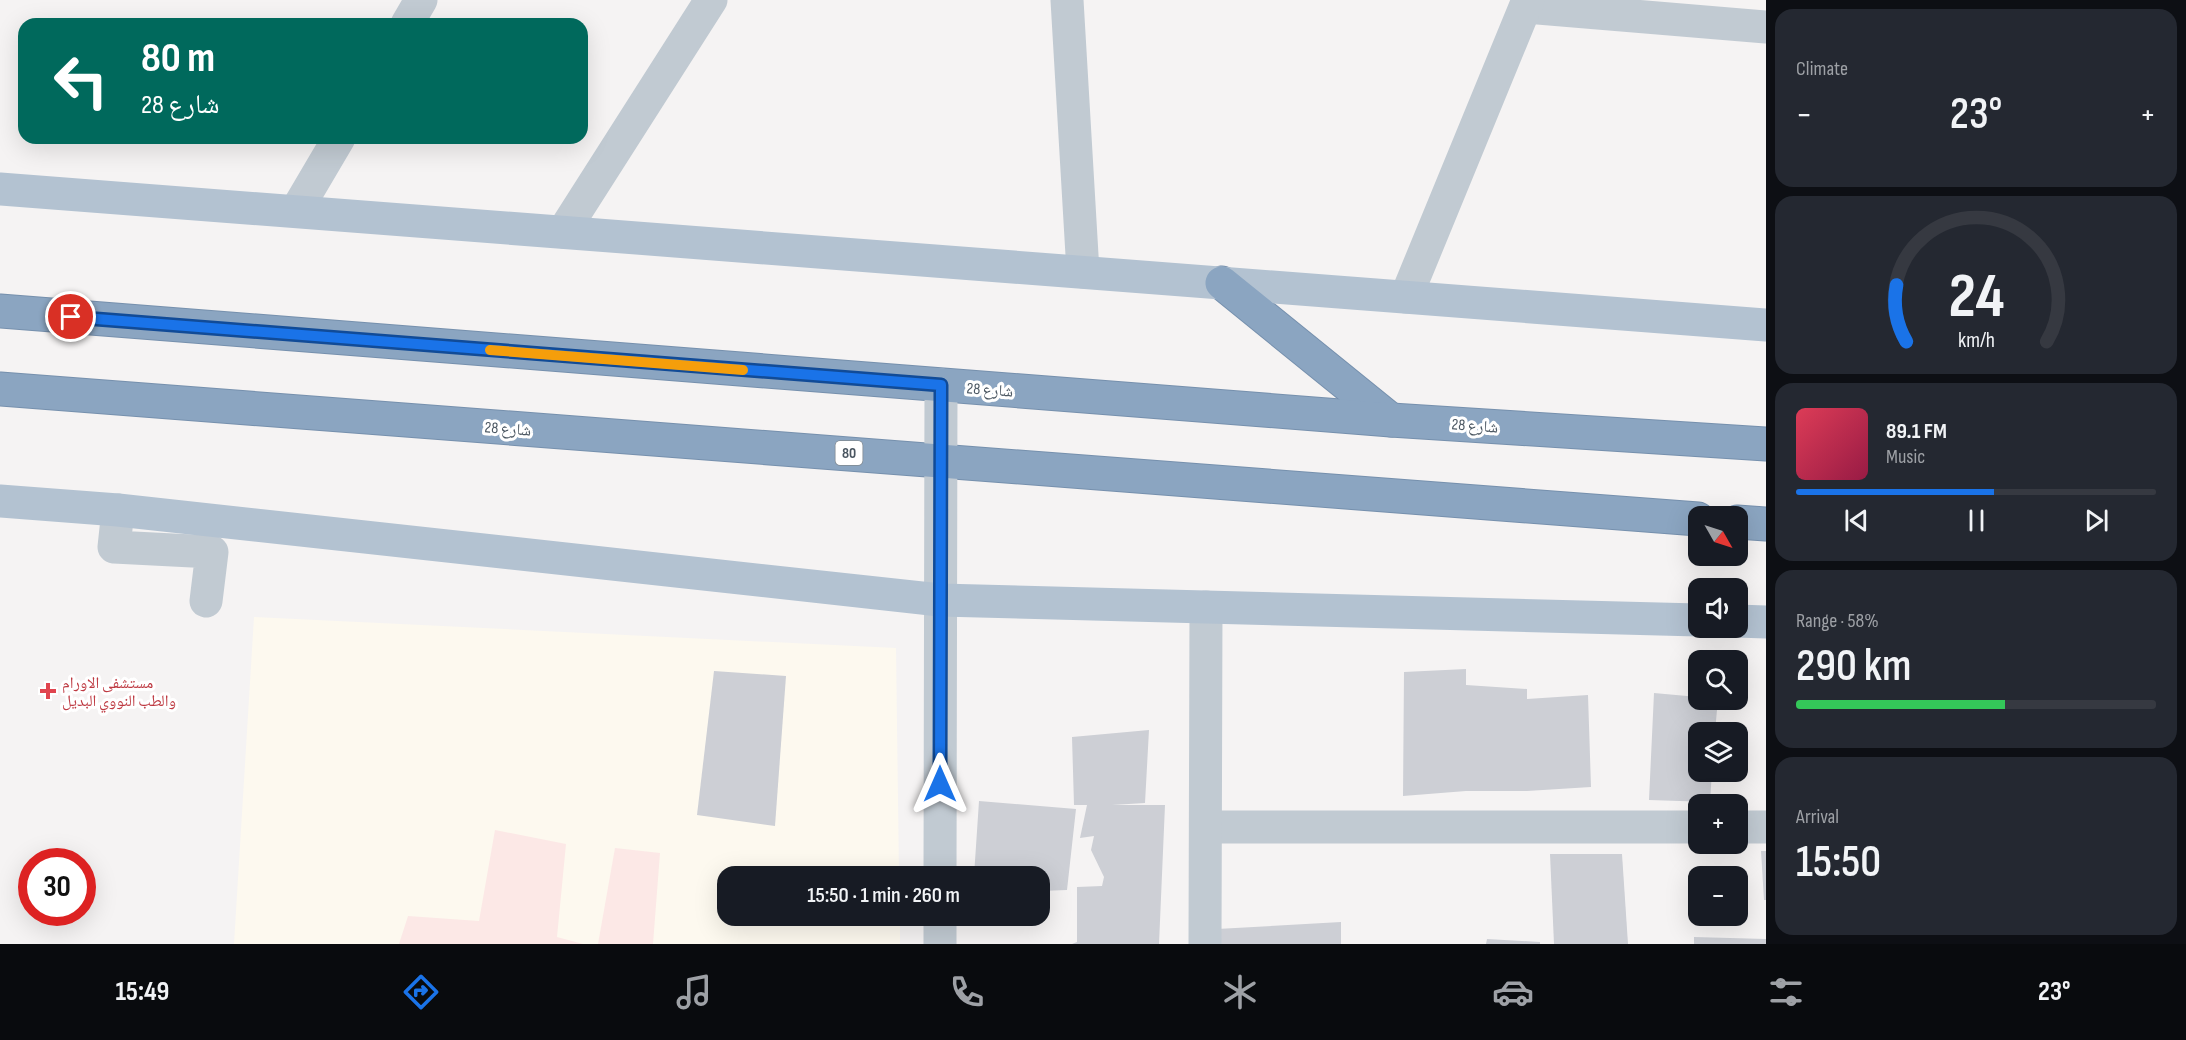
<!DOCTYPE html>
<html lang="en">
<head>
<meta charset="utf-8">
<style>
	:root { --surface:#171b24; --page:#242831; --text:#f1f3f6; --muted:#9ea1a6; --line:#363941; --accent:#1a73e8 }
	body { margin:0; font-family:"Sofia Sans Condensed","Noto Naskh Arabic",sans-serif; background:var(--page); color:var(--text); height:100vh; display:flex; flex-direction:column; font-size:22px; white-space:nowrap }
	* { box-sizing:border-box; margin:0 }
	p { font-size:20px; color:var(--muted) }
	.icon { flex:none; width:33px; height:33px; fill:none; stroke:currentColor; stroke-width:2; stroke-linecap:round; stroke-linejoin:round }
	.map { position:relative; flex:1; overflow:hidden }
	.drawer { display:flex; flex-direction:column; gap:9px; padding:9px; background:#0d0f14; width:420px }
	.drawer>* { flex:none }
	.hud { position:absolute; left:18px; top:18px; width:570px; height:126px; border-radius:18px; box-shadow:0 6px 24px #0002; background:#00695c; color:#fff; overflow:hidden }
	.needle { width:39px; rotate:129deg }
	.controls { position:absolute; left:1688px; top:506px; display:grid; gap:12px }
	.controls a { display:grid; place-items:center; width:60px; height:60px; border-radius:12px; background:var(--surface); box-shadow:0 6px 24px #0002; font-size:30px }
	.speed { position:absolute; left:18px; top:848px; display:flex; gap:12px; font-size:30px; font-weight:700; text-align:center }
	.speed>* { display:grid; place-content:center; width:78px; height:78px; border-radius:50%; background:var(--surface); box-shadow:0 6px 24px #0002; line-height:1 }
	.speed .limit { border:9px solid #d22; background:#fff; color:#111 }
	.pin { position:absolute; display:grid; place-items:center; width:51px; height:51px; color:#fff; margin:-26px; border:3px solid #fff; border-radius:50%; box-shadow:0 2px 6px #0007 }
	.me { position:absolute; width:66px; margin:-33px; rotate:0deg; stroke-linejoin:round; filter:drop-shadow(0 0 4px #0008) }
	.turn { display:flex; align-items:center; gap:21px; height:126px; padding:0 24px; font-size:27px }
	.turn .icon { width:78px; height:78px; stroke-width:2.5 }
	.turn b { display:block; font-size:42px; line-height:51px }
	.big { font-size:45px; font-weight:600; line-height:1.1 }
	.drawer .tile { flex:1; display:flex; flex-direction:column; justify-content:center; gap:9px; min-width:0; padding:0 21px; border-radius:18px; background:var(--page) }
	.drawer .dial { align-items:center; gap:0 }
	.dial svg { height:156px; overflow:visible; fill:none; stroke:var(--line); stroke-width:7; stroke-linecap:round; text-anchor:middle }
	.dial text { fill:var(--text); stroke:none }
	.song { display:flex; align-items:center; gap:18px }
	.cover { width:72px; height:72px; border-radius:9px; background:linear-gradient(135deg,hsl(350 70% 55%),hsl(340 70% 35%)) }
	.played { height:6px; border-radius:3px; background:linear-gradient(90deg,var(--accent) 55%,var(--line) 55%) }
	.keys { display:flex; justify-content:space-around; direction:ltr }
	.heat { display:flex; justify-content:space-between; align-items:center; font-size:33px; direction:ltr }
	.charge { height:9px; border-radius:4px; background:linear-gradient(90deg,#34c759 58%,var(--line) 0) }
	.trip { position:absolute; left:717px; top:866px; width:333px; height:60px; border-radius:18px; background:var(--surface); box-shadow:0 6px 24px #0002; font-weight:600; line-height:60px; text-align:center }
	.menu { display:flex; height:96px; justify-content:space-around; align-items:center; background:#090b0e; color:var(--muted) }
	.menu .icon { width:42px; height:42px }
	.menu .selected { color:var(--accent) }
	.menu b { font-size:27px; color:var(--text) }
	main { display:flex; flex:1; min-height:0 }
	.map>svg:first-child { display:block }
	.commercial { fill:#fdf9ef }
	.medical { fill:#fce8e6 }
	.building { fill:#cdcfd5 }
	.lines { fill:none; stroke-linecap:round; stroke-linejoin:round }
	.highway-casing { stroke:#7690ad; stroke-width:35 }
	.minor { stroke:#c1cad2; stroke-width:33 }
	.major { stroke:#b3c2d1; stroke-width:33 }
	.highway { stroke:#8ba5c1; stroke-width:33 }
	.route-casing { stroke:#114b97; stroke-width:15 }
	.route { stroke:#1a73e8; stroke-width:10 }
	.slow { stroke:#f59e0b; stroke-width:10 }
	.health-dot { fill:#e0444e; stroke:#fff; stroke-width:2 }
	.labels { text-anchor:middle; stroke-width:6; stroke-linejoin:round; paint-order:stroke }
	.shield { fill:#fff; stroke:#808990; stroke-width:1.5 }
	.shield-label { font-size:15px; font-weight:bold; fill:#4a5661 }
	.street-label { font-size:16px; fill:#4a5661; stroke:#fff }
	.health-label { font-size:16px; fill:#be3a42; stroke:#fff; text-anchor:start }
</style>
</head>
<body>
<main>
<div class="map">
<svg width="1766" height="944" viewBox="0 0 1766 944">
	<rect width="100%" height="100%" fill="#f5f3f3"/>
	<path class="commercial" d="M254,617l642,31 3,228h-171v39h172v29h-666z"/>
	<g class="medical">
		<path d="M495,830l71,14 -9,93 26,7h-184l9,-28 71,5z"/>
		<path d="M615,848l45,5 -7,91h-55z"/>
	</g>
	<g class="building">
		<path d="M1466,669v16l61,4v10l61,-4 3,92 -64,4h-61l-63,5 1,-124z"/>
		<path d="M714,671l72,5 -11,150 -78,-11z"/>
		<path d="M1654,693l44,4v2h20l-3,33h-17v39h14l-2,31 -61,-2z"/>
		<path d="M1149,730l-4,73 -33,2h53l-6,139h-87l5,-2v-55l25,-1 2,-9 -13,-27 3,-14 -14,2 7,-33h-13l-2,-68z"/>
		<path d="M979,801l97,8 -9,81 -27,1v-15h-66z"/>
		<path d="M1761,851h5v49h-2z"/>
		<path d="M1550,854h72l6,90h-74z"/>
		<path d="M1341,922v22h-124v-15z"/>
		<path d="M1694,937l72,2v5h-72z"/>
		<path d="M1487,939l53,3v2h-54z"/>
	</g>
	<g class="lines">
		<defs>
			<g id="highway">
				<path d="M1222,283l169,137"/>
				<path d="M0,311l1391,109 375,24"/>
				<path d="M0,389l1698,130"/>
				<path d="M1737,522l29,2"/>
			</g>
		</defs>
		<use href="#highway" class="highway-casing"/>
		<g class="minor">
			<path d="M1067,0l16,272"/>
			<path d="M1526,7l240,20"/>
			<path d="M407,24l14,-24"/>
			<path d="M296,211l43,-73"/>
			<path d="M563,232l148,-232"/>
			<path d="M1406,297l122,-297"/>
			<path d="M118,510l-4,37 98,5 -6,49"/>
			<path d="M1206,827h492"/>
			<path d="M1737,827h29"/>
			<path d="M940,876l1,-491"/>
			<path d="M940,915v29"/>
			<path d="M1205,944l1,-337"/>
		</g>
		<g class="major">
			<path d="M0,189l1766,136"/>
			<path d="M0,501l118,9 822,90 758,20"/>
			<path d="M1737,621l29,1"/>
		</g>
		<use href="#highway" class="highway"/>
	</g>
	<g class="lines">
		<defs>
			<path id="route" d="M71,317l870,68 -1,399"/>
		</defs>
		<use href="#route" class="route-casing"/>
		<use href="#route" class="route"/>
		<path class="slow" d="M490,350l253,20"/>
	</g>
	<path class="health-dot" d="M45 682h6v6h6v6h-6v6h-6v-6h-6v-6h6z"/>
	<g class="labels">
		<rect class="shield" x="835.5" y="441" width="27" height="24" rx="4.5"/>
		<g class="shield-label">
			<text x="849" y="458">80</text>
		</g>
		<g class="street-label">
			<text transform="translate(990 389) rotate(4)" y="6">شارع 28</text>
			<text transform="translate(1475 425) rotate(4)" y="6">شارع 28</text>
			<text transform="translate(508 428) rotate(4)" y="6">شارع 28</text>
		</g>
		<g class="health-label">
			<text x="62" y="688">مستشفى الاورام<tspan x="62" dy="18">والطب النووي البديل</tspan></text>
		</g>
	</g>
</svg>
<div class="controls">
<a><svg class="needle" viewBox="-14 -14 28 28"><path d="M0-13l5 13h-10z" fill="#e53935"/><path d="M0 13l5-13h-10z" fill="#9ea1a6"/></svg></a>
<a><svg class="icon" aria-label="sound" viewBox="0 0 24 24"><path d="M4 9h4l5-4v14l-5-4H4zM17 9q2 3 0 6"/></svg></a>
<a><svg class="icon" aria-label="search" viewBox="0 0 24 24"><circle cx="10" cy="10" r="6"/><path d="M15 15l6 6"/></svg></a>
<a><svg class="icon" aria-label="layers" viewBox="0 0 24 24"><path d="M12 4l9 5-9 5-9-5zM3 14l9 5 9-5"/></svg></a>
<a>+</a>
<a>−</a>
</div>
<div class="speed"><div class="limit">30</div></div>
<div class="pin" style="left:71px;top:317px;background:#d93025"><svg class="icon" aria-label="arrive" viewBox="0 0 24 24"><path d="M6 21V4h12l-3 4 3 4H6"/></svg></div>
<svg class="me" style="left:940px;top:784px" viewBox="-20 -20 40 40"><path d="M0-17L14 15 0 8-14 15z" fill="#1a73e8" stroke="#fff" stroke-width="4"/></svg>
<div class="trip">15:50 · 1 min · 260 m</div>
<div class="hud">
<div class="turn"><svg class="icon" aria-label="left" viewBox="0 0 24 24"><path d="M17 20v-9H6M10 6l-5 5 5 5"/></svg><div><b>80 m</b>شارع 28</div></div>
</div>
</div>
<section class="drawer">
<div class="tile"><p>Climate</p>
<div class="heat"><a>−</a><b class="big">23°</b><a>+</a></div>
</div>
<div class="tile dial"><svg viewBox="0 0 100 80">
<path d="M14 69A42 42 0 1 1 86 69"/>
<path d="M14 69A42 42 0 0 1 9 40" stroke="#1a73e8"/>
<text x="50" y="56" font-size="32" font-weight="700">24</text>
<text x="50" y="72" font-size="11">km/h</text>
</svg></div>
<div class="tile">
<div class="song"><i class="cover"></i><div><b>89.1 FM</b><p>Music</p></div></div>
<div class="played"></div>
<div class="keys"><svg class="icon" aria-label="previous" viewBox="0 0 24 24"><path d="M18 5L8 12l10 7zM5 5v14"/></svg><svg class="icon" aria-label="pause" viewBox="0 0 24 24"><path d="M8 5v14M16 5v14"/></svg><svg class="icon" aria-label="next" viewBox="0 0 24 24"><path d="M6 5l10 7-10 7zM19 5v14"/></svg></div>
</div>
<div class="tile"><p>Range · 58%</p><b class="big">290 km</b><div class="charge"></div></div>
<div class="tile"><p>Arrival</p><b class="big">15:50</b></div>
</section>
</main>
<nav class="menu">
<b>15:49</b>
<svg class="icon selected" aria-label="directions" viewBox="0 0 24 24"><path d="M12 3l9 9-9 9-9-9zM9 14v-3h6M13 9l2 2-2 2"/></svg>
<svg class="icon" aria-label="music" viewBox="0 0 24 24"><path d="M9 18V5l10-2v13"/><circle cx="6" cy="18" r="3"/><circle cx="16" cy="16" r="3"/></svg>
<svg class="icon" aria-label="phone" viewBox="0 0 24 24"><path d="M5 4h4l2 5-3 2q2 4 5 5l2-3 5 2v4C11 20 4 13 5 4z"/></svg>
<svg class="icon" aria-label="climate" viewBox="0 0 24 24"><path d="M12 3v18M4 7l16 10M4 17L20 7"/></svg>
<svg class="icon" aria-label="car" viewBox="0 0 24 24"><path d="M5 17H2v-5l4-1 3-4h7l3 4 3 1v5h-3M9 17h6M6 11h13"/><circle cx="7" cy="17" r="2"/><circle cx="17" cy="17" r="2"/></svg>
<svg class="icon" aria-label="filters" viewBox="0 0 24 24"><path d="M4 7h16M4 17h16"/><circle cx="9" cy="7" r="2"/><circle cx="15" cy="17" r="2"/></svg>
<b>23°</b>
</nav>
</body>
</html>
